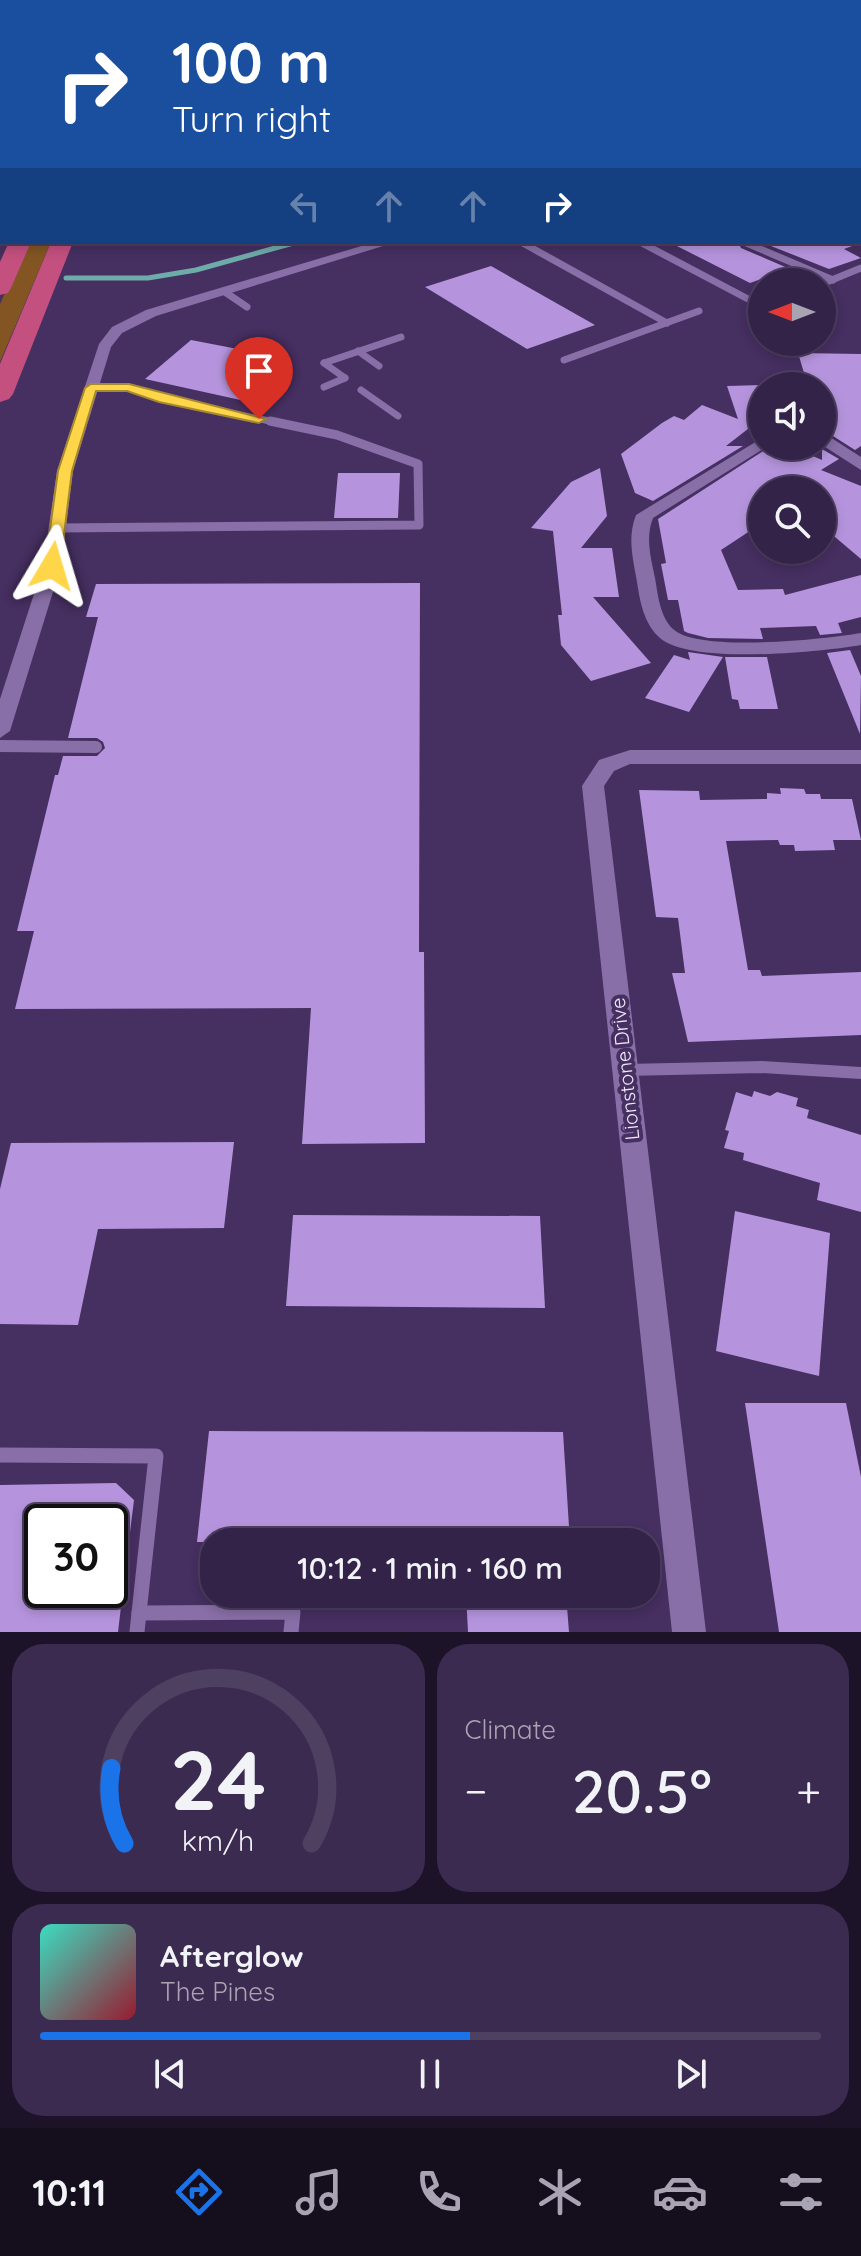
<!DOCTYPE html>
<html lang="en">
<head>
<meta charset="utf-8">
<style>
	:root { --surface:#342349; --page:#3c2b50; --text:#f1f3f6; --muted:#a9a4b4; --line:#4e4061; --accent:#1a73e8 }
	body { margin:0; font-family:Quicksand,sans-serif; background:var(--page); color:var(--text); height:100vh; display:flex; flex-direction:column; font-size:30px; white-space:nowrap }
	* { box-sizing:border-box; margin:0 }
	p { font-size:26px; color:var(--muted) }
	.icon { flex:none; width:44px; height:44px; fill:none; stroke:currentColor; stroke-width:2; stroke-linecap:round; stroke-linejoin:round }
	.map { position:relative; height:1632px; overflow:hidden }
	.panel { display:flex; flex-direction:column; gap:12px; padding:12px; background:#1d1328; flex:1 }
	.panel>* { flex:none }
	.top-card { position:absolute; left:0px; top:0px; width:862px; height:244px; box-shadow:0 4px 12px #0003,0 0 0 2px var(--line); background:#1a4fa0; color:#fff; overflow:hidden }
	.needle { width:52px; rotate:270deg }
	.tools { position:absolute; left:748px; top:268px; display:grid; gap:16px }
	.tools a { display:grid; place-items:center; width:88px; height:88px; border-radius:50%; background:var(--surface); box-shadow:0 4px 12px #0003,0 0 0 2px var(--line); font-size:40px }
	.speed { position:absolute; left:24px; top:1504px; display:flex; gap:16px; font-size:40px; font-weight:700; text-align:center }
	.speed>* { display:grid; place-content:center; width:104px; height:104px; border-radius:50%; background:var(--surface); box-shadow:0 4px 12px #0003,0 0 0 2px var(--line); line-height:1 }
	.speed .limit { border:4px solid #111; border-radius:12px; background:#fff; color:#111 }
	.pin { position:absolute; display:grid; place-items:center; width:68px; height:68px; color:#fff; margin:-82px -34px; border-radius:50% 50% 50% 0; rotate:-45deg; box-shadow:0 0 8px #0007 }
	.pin .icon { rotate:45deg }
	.me { position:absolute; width:88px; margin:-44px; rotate:7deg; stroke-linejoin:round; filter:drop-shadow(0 0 6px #0008) }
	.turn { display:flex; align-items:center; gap:28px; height:168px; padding:0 40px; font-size:36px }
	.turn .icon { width:104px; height:104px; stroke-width:2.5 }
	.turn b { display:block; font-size:56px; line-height:68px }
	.lanes { display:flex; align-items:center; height:76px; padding:0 40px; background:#0003; justify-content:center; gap:40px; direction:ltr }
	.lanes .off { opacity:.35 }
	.big { font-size:60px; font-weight:600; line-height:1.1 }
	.panel .widget { flex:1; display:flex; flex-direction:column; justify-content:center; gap:12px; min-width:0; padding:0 28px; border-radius:32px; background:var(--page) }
	.panel .dial { align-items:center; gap:0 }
	.dial svg { height:208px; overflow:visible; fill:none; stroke:var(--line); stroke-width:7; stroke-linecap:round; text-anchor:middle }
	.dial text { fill:var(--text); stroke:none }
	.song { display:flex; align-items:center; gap:24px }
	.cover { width:96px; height:96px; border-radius:12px; background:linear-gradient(135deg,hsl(170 70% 55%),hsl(350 70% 35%)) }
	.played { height:8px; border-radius:4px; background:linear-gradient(90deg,var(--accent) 55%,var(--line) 55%) }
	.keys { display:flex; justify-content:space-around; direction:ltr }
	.heat { display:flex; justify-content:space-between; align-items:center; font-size:44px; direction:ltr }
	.panel .tiles { flex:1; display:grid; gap:12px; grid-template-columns:1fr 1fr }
	.widget:last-child { grid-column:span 2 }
	.trip { position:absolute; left:200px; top:1528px; width:460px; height:80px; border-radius:32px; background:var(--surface); box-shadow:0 4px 12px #0003,0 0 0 2px var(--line); font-weight:600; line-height:80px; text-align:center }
	.tabs { display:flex; height:128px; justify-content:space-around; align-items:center; background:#150e1d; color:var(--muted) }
	.tabs .icon { width:56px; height:56px }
	.tabs .on { color:var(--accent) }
	.tabs b { font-size:36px; color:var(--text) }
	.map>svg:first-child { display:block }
	.green { fill:#835523 }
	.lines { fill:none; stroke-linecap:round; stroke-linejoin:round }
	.stream { stroke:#6eacaa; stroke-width:5 }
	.building { fill:#b594dd }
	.service-far3 { stroke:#886fa7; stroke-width:7 }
	.service-far2 { stroke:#886fa7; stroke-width:9 }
	.service-far1 { stroke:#886fa7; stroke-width:12 }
	.service { stroke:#886fa7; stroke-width:15 }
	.minor { fill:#886fa7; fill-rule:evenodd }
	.tertiary { fill:#886fa7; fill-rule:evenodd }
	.trunk { fill:#c3507f; fill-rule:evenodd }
	.route { fill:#ffd54a; stroke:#a68a30; stroke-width:2 }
	.labels { text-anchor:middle; stroke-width:8; stroke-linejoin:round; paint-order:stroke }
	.street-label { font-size:20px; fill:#f0e9fb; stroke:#462f61 }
</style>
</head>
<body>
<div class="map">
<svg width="861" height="1632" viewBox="0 0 861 1632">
	<rect width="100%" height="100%" fill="#462f61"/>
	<path class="green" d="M27,242h24l-51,120v-58z"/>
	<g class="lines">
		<path class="stream" d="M66,278h82l48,-8 101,-28"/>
	</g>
	<g class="building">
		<path d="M669,242h69l3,6 49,21 -40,14z"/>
		<path d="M761,242h94v3l-11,4 17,9 -32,11z"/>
		<path d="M491,266l104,59 -68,24 -102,-62z"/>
		<path d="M191,340l67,13 -12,11 30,7 -31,30 -100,-22z"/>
		<path d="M798,353l63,1v92l-6,4 -33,-21v-43h-14z"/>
		<path d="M762,385v33l-36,28h17l-90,55 -18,-8 -14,-39 41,-31 12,-7 10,4 18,-15 36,14 -11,-33z"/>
		<path d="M771,446h19l32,14v-11l17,10 -18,11 40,16v73l-39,-33v-36h-60v33l-41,27 17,40 45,-1 2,6 76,-20v42l-23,6 4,10 -22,2 -4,-9 -56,2 3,11 -55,-1 -20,-5 -4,-2 -6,-31h-10l-7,-36 5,-1 -8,-44z"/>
		<path d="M600,468l7,48 -26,32h31l7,49h-26l58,66 -60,18 -30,-36 -3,-30h4l-9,-84 -22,-3 40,-46z"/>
		<path d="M338,473h62l-2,45h-64z"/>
		<path d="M420,583l-1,369h5l1,191 -123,1 9,-136 -296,1 19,-78h-17l38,-156h3l5,-19h34l8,-8 -2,-6 -6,-4h-29l30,-121h-12l10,-33z"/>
		<path d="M850,650l11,26 -1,58 -33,-81z"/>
		<path d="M688,652l35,5 -34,55 -44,-14 29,-43 16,5z"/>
		<path d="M725,657h42l11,52h-38l-2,-9 -6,-1z"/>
		<path d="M780,788l24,1 2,5h14l1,5h31l9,41h-28l2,10 -40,1 -1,-6h-14l-2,-5 -52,1 22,129h12l2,6 99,-4v63l-173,7 -16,-69h13l-7,-55 -22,-1 -17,-127 60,1 1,9 67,-1v-6l14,1z"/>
		<path d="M754,1091l16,5 7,-4 21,6 -2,8 13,4 -2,8 54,17v77l-44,-12 3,-17 -77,-23 1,-7 -20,-5 5,-17 -4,-1 11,-38 16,5z"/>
		<path d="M234,1142l-10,86 -126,1 -20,96 -78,-1v-135l11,-46z"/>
		<path d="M735,1211l95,22 -11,143 -103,-25z"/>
		<path d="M293,1215l247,1 5,92 -259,-2z"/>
		<path d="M745,1403h101l15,74v155h-82z"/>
		<path d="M209,1431l354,1 7,110h-373z"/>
		<path d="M116,1483l18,17 -9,73 -15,-1v-50h-68v68h81l-5,42h-118v-147z"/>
		<path d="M466,1594h100l3,38h-101z"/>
	</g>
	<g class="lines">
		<g class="service-far3">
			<path d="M521,242l146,81"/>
			<path d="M640,242l108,57h14"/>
			<path d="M744,242l89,38"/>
			<path d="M822,284l39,-16"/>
			<path d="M225,292l22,15"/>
			<path d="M358,351l21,15"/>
			<path d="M564,360l135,-49"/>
			<path d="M324,363l77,-26"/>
			<path d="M324,363l21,15"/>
			<path d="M324,387l21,-9"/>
			<path d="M91,388h38l30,10 120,25"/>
			<path d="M361,390l37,26"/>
		</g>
		<path class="service-far2" d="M57,528l362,-3 -1,-61 -81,-29 -67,-14"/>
		<g class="service-far1">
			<path d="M0,746l96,1"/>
			<path d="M626,1070l136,-3 99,6"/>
		</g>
		<g class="service">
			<path d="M0,1455l156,1 -17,157"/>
			<path d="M137,1632l2,-19 154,-1 -2,20"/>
		</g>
		<g class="minor">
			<rect x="199" y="0" width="10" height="2"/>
			<rect x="860" y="40" width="1" height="6"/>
			<rect x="860" y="97" width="1" height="6"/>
			<path d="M2,130v10l-2,1v-10z"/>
			<path d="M375,242h21l-240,74 -34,17 -11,14 -38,124 -12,95 -51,165 -10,7v-39l43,-133 14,-95 42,-127 13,-17 34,-17z"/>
			<path d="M822,432l39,25v13l-39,-25z"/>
			<path d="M762,438v8h6l-115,72c-8,20 -2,40 2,60 3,17 5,39 18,51 25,24 153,10 188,4v12c-40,7 -171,20 -201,-7 -16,-14 -20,-36 -23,-56 -4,-24 -10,-44 -1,-67z"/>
			<path d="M630,750h231v14h-231l-16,7 -10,15 102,846h-34l-90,-846 17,-26z"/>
		</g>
		<rect class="tertiary" x="0" y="36" width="2" height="8"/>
		<g class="trunk">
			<path d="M128,0h16l-17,2z"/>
			<path d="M159,0h16l-17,2z"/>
			<path d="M9,242h22l-20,46 -3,5 -8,2v-33z"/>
			<path d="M51,242h22l-60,152 -4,5 -9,3v-38z"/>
		</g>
	</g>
	<path class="route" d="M91,384h38l137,35 -7,4 -100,-21 -32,-11h-31l-24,80 -12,95 -8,4 -7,-4 13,-95 27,-83z"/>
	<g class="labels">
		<g class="street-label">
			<text transform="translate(625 1069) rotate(-96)" y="7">Lionstone Drive</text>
		</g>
	</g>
</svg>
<div class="tools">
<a><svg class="needle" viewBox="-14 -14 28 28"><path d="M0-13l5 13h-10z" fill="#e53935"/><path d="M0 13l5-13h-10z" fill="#a9a4b4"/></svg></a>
<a><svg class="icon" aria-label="sound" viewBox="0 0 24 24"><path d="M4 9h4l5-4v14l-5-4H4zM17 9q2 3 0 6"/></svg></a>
<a><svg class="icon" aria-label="search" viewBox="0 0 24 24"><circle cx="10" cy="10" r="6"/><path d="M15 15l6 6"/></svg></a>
</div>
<div class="speed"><div class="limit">30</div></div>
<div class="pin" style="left:259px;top:419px;background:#d93025"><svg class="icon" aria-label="arrive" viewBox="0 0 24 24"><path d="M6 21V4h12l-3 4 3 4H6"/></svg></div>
<svg class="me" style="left:52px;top:566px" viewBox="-20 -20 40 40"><path d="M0-17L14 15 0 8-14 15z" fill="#ffd54a" stroke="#fff" stroke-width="4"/></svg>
<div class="trip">10:12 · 1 min · 160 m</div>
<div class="top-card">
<div class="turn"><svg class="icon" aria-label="right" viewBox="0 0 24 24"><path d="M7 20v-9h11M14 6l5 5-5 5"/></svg><div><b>100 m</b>Turn right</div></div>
<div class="lanes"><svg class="icon off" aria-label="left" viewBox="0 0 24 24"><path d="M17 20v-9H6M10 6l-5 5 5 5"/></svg><svg class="icon off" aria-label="ahead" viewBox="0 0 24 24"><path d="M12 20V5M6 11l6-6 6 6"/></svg><svg class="icon off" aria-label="ahead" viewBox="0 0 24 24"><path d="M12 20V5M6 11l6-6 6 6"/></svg><svg class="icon" aria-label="right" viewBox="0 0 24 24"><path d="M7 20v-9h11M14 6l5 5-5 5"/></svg></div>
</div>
</div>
<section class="panel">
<div class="tiles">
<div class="widget dial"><svg viewBox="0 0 100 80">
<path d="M14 69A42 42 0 1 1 86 69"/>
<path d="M14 69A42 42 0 0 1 9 40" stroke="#1a73e8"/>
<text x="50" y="56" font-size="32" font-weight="700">24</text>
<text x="50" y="72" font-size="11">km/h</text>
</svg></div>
<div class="widget"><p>Climate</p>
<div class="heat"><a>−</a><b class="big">20.5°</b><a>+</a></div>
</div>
<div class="widget">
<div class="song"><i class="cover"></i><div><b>Afterglow</b><p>The Pines</p></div></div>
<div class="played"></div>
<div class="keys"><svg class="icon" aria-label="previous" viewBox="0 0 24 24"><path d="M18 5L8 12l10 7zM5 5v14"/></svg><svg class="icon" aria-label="pause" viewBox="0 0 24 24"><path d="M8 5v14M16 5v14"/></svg><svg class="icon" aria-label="next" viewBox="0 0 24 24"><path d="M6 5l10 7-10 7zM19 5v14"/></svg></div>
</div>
</div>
</section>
<nav class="tabs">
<b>10:11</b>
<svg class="icon on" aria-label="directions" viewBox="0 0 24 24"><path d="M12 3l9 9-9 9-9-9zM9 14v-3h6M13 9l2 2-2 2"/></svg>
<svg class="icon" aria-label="music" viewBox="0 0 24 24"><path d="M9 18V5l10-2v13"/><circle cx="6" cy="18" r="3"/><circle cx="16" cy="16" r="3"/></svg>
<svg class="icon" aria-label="phone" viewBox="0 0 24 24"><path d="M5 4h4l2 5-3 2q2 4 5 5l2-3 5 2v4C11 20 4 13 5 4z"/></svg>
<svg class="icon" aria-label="climate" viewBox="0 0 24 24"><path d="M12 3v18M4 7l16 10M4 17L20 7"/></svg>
<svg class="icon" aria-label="car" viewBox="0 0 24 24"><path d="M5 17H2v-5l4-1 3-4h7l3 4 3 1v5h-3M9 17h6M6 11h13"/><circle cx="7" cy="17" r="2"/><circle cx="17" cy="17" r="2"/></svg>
<svg class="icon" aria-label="filters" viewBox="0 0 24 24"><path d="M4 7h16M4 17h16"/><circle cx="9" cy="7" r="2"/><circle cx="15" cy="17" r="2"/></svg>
</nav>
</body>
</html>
